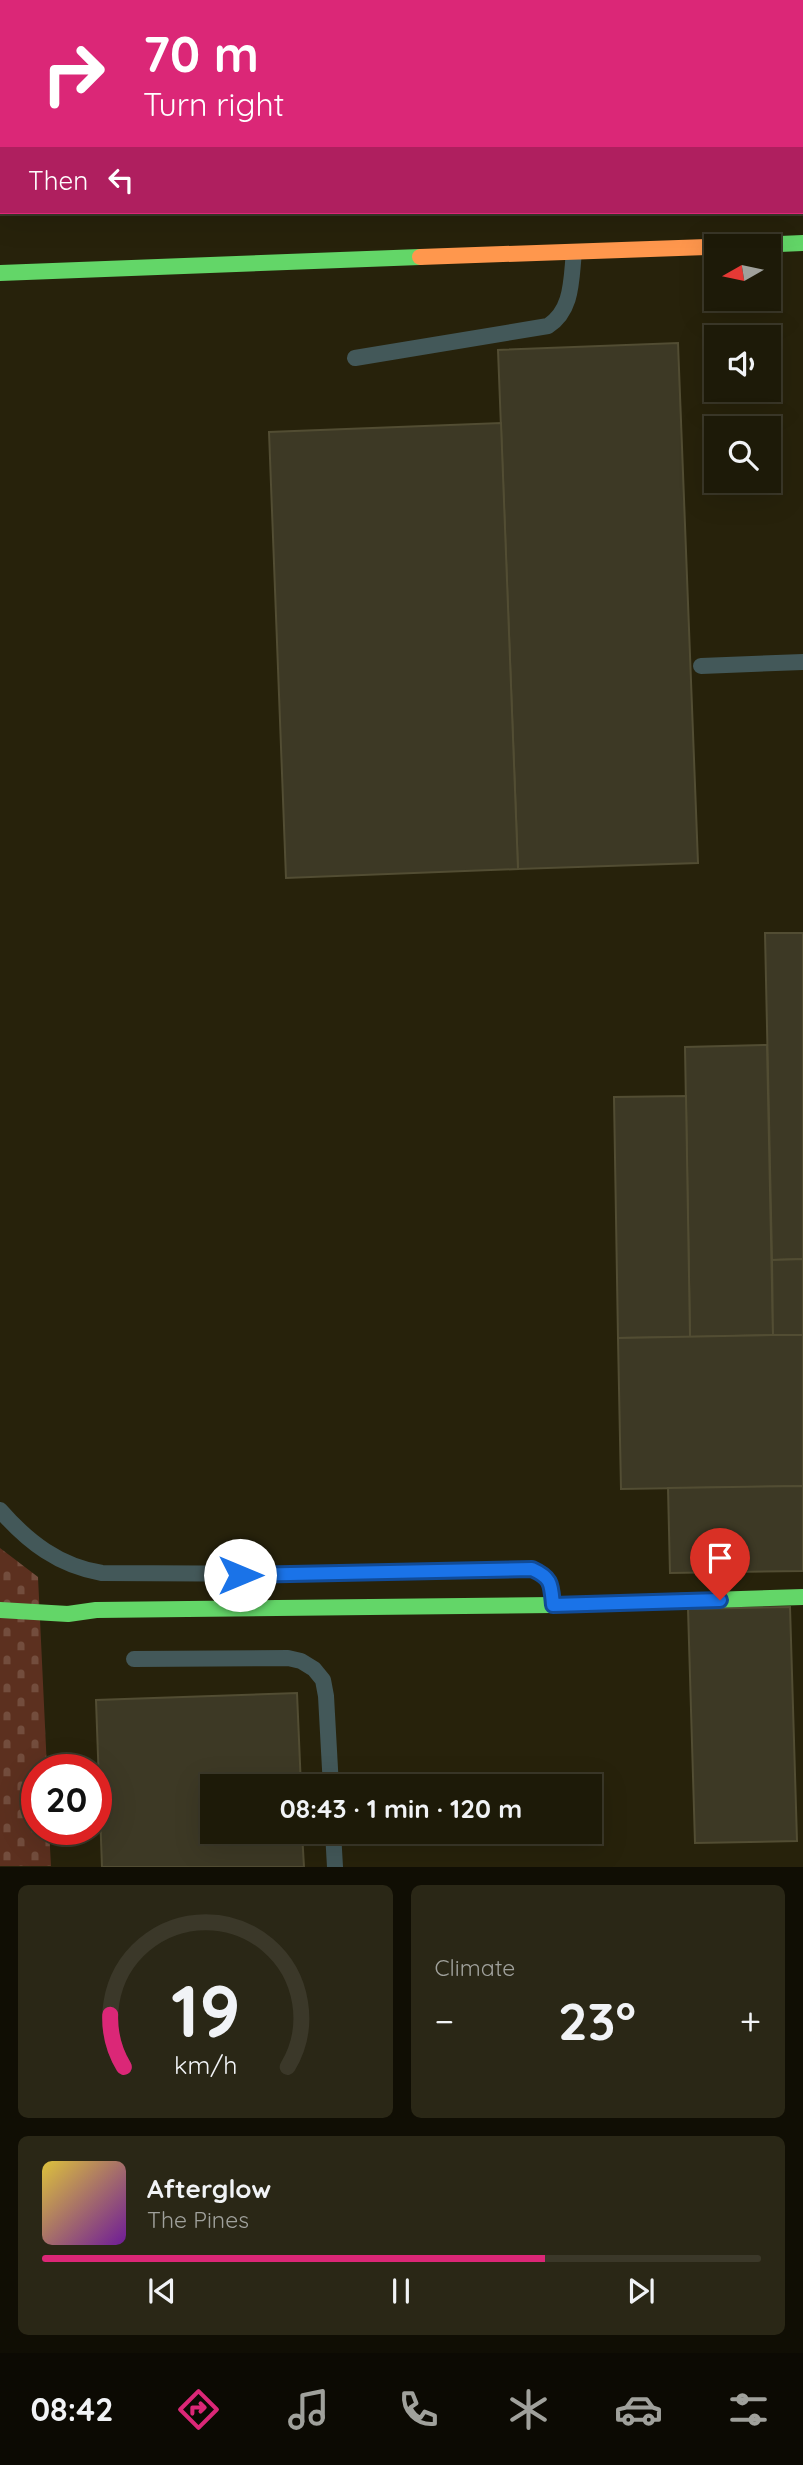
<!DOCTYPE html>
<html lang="en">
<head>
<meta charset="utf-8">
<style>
	:root { --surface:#1d1a08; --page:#2a2716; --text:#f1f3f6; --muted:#a0a19c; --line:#3b3829; --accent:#db2777 }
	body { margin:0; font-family:Quicksand,sans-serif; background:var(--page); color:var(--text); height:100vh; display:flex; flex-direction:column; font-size:26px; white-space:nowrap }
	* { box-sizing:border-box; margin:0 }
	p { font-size:23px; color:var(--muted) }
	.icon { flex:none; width:38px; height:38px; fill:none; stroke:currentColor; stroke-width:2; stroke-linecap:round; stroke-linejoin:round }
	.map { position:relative; height:1867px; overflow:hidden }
	.drawer { display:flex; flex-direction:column; gap:18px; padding:18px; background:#100e04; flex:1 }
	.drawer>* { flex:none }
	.guide { position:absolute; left:0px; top:0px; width:803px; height:214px; box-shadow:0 7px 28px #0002,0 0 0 2px var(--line); background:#db2777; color:#fff; overflow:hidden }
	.needle { width:46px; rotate:261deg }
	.fabs { position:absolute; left:704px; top:234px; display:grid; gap:14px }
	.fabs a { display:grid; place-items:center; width:77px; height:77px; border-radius:0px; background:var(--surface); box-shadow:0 7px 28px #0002,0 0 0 2px var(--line); font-size:35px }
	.speed { position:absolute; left:21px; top:1754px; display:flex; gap:14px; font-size:35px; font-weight:700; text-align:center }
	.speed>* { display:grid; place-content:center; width:91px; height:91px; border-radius:50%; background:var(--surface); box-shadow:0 7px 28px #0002,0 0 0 2px var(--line); line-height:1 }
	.speed .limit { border:10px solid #d22; background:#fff; color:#111 }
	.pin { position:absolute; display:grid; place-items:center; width:60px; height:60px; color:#fff; margin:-72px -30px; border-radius:50% 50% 50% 0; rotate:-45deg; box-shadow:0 0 7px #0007 }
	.pin .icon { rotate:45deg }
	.me { position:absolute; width:77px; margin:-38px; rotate:90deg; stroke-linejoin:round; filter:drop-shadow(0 0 5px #0008) }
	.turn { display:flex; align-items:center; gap:24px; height:147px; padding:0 28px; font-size:32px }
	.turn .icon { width:91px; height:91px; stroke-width:2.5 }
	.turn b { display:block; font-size:49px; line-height:60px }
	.then { display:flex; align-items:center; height:66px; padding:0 28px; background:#0003; gap:14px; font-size:26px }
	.big { font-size:52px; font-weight:700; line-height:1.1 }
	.drawer .widget { flex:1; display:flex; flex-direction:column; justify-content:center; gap:10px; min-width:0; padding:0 24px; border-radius:10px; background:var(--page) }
	.drawer .dial { align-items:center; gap:0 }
	.dial svg { height:182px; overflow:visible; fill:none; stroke:var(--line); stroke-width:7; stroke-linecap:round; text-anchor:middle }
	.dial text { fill:var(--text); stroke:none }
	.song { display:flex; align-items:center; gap:21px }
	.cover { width:84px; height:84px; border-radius:10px; background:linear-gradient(135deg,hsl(50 70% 55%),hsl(280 70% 35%)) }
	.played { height:7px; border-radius:4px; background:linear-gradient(90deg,var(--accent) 70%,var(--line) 70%) }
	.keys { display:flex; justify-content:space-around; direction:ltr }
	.heat { display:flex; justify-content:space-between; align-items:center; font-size:38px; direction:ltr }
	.drawer .tiles { flex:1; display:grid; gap:18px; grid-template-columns:1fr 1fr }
	.widget:last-child { grid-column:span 2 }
	.trip { position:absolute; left:200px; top:1774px; width:402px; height:70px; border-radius:0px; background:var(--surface); box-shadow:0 7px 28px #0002,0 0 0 2px var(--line); font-weight:700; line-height:70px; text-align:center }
	.dock { display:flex; height:112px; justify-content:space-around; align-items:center; background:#0c0a03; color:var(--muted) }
	.dock .icon { width:49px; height:49px }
	.dock .active { color:var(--accent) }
	.dock b { font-size:32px; color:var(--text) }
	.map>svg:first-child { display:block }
	.cemetery { fill:url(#cemetery-stones) }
	.building { fill:#3d3925; stroke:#524d33; stroke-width:2 }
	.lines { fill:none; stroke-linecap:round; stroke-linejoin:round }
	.lane { stroke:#435859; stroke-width:16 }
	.fast { stroke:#63d668; stroke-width:16 }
	.slow { stroke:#ff974d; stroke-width:16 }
	.route-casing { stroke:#114b97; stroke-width:18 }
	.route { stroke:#1a73e8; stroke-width:12 }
</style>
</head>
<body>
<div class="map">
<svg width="803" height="1867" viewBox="0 0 803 1867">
	<defs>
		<pattern id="cemetery-stones" width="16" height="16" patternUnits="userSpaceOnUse" patternTransform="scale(1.75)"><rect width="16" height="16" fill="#5c301f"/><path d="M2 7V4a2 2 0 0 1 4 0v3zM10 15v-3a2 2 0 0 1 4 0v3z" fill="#734d3d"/></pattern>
	</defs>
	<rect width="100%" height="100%" fill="#27220b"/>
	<path class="cemetery" d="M0,1548l38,29 9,192h-10v60h12l2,37h-51z"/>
	<g class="building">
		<rect x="35" y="0" width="187" height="2"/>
		<rect x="510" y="0" width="201" height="2"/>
		<path d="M766,0h37v193l-1,-191h-36z"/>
		<path d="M678,343l20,520 -180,6 -20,-519z"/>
		<path d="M501,423l17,446 -232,9 -17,-446z"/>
		<path d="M765,933h38v326l-31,1z"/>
		<path d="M767,1045l6,290 -83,2 -5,-290z"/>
		<path d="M686,1096l4,241 -72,1 -4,-241z"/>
		<path d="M803,1259v76h-30l-1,-75z"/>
		<path d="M773,1335h30v151l-182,3 -3,-151z"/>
		<path d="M803,1486v85l-133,2 -2,-85z"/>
		<path d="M790,1607l7,234 -102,2 -7,-234z"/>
		<path d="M297,1693l4,94h-89v45h90l2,35h-202l-6,-167z"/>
	</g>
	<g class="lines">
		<g class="lane">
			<path d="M737,0v2"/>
			<path d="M0,188h2"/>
			<path d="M355,358l193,-32c25,-16 23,-47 26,-74"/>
			<path d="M701,666l102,-4"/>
			<path d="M0,1510c28,32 59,56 102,63l184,1 246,-5c20,9 19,15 21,36"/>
			<path d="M134,1659l154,-1 13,3 13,8 9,11 3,16 5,91"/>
			<path d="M333,1832l2,35"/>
		</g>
		<g class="fast">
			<path d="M707,247l96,-4"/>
			<path d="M0,273l420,-16"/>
			<path d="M0,1610l68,4 28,-4 457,-5 250,-8"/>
		</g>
		<path class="slow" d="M420,257l287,-10"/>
	</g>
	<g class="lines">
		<defs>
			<path id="route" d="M240,1575l292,-6c20,9 19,15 21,36l167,-5"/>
		</defs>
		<use href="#route" class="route-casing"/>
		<use href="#route" class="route"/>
	</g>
</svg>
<div class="fabs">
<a><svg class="needle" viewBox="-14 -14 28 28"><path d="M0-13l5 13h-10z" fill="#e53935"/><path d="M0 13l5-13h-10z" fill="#a0a19c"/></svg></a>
<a><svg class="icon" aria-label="sound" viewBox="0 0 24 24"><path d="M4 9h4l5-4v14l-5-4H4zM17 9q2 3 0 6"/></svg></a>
<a><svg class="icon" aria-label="search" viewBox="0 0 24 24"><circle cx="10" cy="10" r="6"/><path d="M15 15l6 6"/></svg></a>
</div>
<div class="speed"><div class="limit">20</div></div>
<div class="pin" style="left:720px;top:1600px;background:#d93025"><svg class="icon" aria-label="arrive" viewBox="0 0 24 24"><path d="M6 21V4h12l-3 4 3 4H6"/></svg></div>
<svg class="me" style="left:240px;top:1575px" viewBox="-20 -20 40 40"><circle r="19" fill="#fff"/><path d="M0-13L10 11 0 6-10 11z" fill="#1a73e8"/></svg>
<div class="trip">08:43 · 1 min · 120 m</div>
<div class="guide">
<div class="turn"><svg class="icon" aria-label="right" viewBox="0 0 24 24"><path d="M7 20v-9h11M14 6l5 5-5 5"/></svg><div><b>70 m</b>Turn right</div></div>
<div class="then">Then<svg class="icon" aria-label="left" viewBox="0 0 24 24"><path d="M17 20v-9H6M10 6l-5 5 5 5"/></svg></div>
</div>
</div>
<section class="drawer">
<div class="tiles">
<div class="widget dial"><svg viewBox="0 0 100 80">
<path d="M14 69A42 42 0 1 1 86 69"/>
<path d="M14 69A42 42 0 0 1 8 46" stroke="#db2777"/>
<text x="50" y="56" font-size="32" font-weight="700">19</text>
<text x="50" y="72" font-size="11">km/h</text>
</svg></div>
<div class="widget"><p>Climate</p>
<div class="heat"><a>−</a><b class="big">23°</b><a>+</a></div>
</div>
<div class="widget">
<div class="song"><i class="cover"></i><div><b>Afterglow</b><p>The Pines</p></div></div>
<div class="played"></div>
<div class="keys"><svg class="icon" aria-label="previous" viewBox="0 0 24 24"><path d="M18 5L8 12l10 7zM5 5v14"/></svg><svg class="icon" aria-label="pause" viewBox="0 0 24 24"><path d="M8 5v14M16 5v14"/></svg><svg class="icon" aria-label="next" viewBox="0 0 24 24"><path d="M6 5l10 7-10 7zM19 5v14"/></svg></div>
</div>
</div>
</section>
<nav class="dock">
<b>08:42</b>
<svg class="icon active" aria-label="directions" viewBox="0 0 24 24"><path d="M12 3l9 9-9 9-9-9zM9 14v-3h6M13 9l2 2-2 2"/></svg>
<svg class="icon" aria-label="music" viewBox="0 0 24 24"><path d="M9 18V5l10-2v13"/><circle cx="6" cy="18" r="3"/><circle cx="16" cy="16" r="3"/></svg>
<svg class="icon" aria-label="phone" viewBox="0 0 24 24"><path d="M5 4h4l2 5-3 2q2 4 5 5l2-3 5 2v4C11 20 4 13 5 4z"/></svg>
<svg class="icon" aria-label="climate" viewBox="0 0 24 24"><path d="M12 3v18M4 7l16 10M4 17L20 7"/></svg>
<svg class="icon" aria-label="car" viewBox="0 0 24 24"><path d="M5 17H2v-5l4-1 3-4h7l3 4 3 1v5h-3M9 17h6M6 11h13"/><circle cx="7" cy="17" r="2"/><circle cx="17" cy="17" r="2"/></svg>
<svg class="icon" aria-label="filters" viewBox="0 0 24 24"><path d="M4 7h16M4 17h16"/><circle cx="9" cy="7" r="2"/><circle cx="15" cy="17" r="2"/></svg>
</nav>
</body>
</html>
